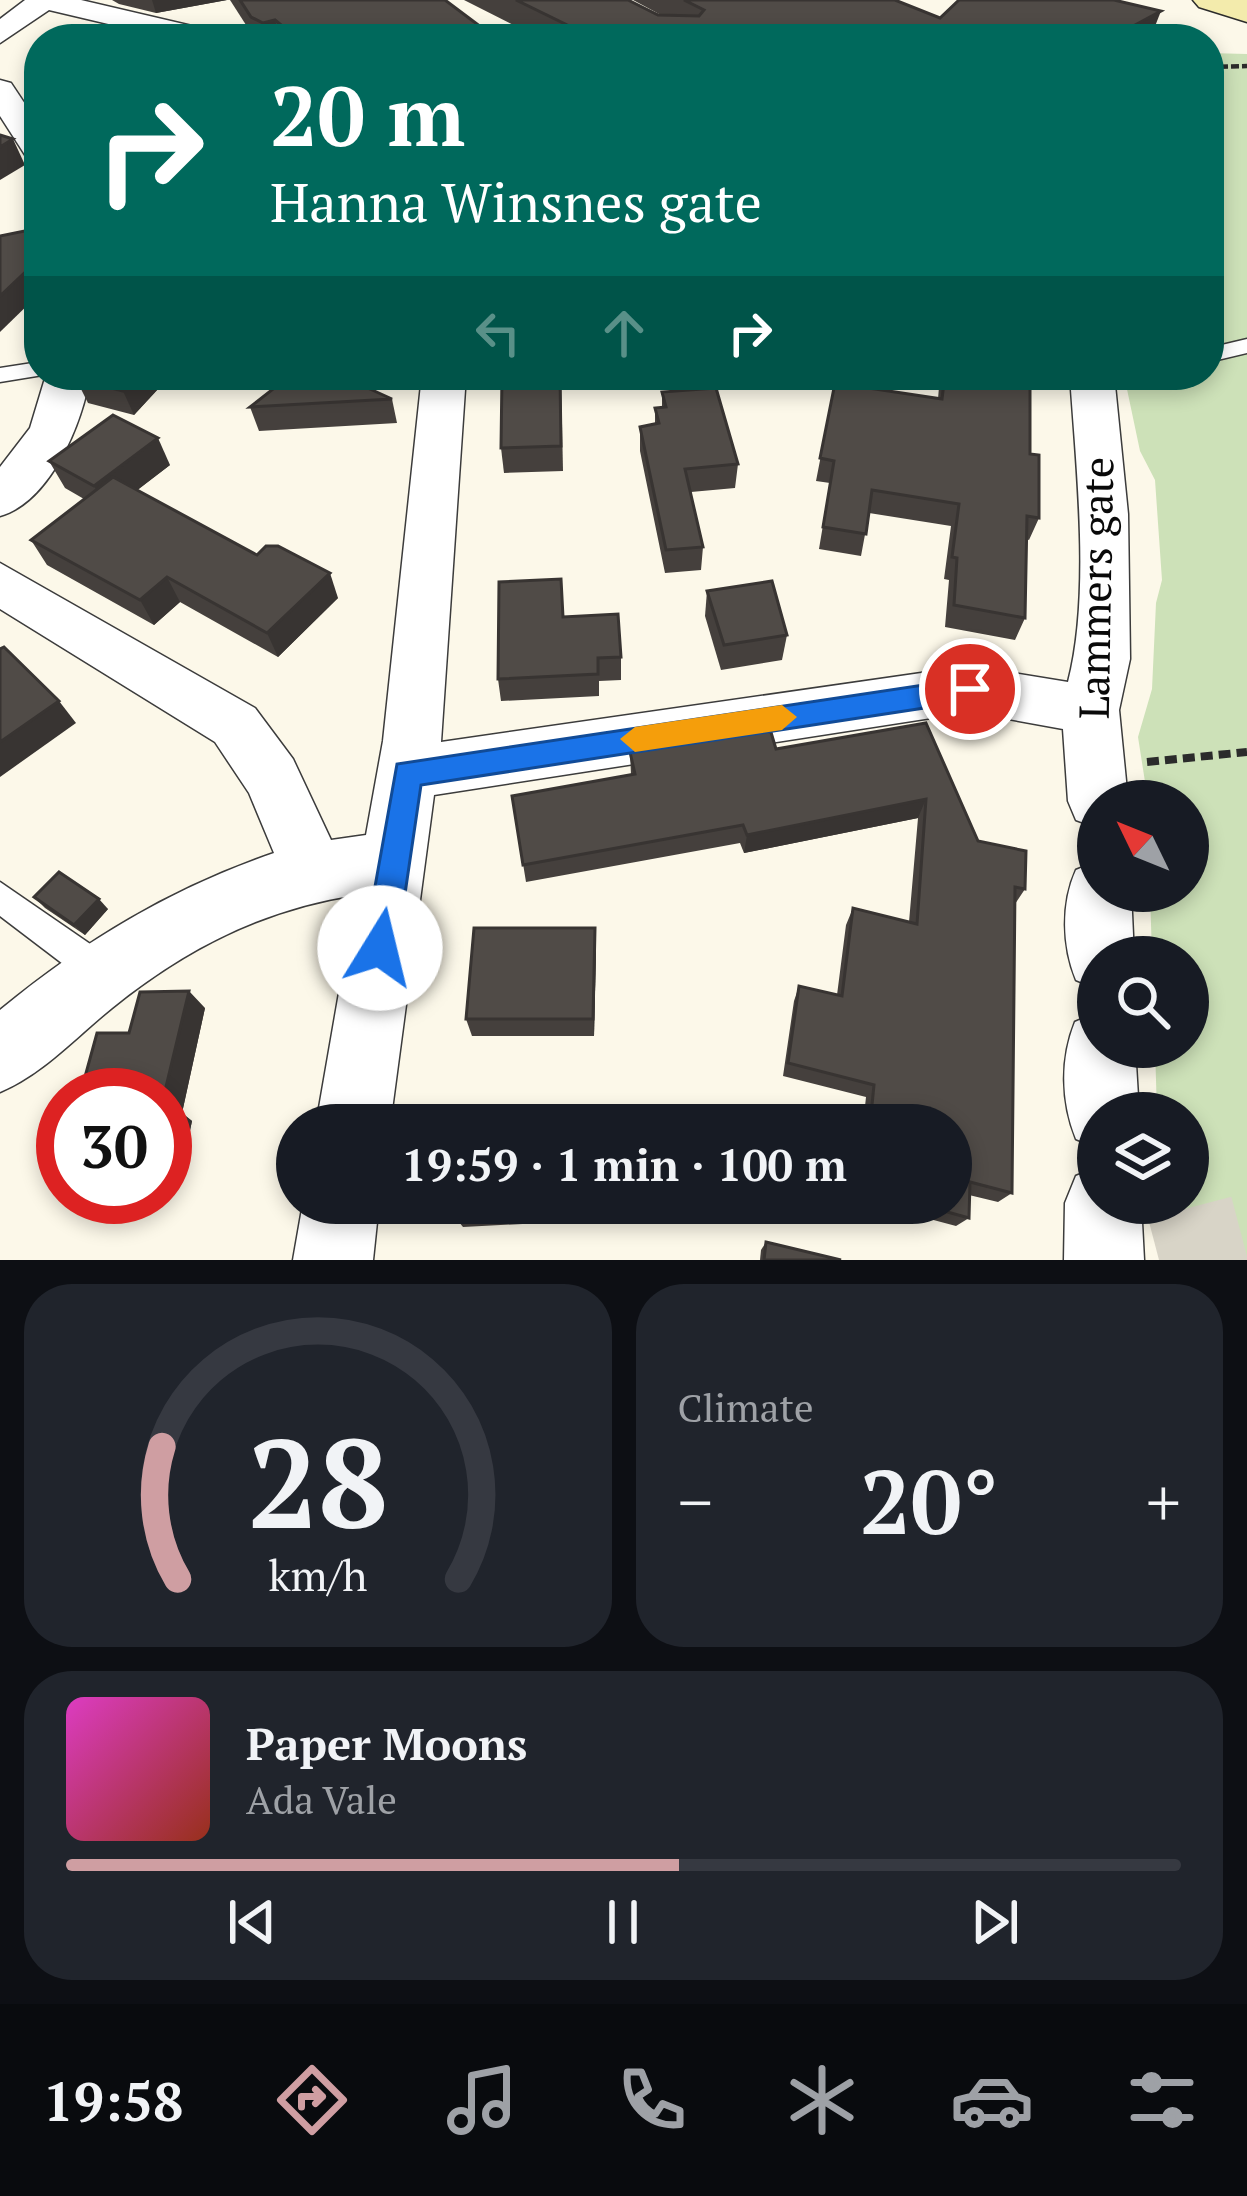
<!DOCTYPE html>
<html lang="en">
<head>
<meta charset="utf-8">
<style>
	:root { --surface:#171b24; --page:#20242c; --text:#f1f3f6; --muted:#9ea1a6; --line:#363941; --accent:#cf9ea2 }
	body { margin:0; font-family:"PT Serif",serif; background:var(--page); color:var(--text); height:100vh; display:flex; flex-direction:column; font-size:45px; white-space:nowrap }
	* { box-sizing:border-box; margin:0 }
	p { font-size:39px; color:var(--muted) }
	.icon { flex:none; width:66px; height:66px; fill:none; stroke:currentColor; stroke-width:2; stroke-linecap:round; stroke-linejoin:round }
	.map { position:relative; height:1260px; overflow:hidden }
	.side { display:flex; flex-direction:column; gap:24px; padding:24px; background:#0d0f14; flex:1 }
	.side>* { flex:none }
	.top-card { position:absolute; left:24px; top:24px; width:1200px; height:366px; border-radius:48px; box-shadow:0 6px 18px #0003; background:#00695c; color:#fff; overflow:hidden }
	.needle { width:78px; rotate:313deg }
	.tools { position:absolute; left:1077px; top:780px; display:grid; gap:24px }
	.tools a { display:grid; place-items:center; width:132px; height:132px; border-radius:50%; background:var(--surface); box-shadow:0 6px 18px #0003; font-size:60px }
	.speed { position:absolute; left:36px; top:1068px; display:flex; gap:24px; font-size:60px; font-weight:700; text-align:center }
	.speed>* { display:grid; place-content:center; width:156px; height:156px; border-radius:50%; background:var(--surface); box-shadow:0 6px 18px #0003; line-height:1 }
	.speed .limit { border:18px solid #d22; background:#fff; color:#111 }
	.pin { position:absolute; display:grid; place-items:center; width:102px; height:102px; color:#fff; margin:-51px; border:6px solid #fff; border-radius:50%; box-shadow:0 3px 12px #0007 }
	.me { position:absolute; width:132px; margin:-66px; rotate:9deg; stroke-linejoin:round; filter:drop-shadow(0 0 9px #0008) }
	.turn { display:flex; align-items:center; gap:42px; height:252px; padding:0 48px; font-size:54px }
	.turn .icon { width:156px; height:156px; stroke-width:2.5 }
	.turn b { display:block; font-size:84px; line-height:102px }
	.lanes { display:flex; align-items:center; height:114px; padding:0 48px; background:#0003; justify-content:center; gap:60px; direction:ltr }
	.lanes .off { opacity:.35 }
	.big { font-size:90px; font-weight:700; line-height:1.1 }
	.side .tile { flex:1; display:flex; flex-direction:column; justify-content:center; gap:18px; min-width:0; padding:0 42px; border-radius:48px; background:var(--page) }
	.side .dial { align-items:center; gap:0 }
	.dial svg { height:312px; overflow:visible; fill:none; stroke:var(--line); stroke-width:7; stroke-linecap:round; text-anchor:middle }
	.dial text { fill:var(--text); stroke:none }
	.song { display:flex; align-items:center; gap:36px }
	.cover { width:144px; height:144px; border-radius:18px; background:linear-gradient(135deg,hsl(310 70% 55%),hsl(10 70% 35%)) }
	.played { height:12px; border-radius:6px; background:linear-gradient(90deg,var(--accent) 55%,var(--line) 55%) }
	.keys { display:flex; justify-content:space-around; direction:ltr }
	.heat { display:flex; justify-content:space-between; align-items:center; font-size:66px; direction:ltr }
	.side .tiles { flex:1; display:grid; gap:24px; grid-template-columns:1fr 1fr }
	.tile:last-child { grid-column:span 2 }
	.trip { position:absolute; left:276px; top:1104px; width:696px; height:120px; border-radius:60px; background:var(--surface); box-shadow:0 6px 18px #0003; font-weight:700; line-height:120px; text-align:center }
	.tabs { display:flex; height:192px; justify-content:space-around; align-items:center; background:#090b0e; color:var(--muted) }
	.tabs .icon { width:84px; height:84px }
	.tabs .current { color:var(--accent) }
	.tabs b { font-size:54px; color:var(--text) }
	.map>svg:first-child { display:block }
	.green { fill:#cde1b8 }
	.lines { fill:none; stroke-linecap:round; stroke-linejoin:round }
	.primary-tunnel { stroke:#d8d4c7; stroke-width:86; stroke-dasharray:86 42; stroke-linecap:butt }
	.lane-casing { stroke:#3c3c3c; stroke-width:3 }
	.street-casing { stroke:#3c3c3c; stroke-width:3 }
	.secondary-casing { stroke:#2b2b2b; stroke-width:3 }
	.path-far1 { stroke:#2b2b2b; stroke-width:4.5; stroke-dasharray:8 3; stroke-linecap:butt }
	.path { stroke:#2b2b2b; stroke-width:8; stroke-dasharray:12 6; stroke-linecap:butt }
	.lane { fill:#fff; fill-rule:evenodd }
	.street { fill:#fff; fill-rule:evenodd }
	.secondary { fill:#f3ebac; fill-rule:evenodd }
	.wall { fill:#45403d }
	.shaded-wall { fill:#383432 }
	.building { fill:#504b47; stroke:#383432; stroke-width:3 }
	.route { fill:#1a73e8; stroke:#114b97; stroke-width:3 }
	.slow { fill:#f59e0b }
	.labels { text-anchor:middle; stroke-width:12; stroke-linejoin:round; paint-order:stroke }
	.street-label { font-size:42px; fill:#090909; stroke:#fff }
</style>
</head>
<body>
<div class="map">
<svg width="1247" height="1260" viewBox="0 0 1247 1260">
	<rect width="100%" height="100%" fill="#fcf8e9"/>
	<path class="green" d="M1209,53l38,1v1206h-86l-2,-57h29v-90h-31l-2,-66h33v-90h-36l-2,-66h38v-90h-40l-10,-64 14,-48 4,-86 6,-23 -7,-100 -15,-29 -16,-76h85z"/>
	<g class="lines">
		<path class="primary-tunnel" d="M1159,1260l88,-23"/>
		<defs>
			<g id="lane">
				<path d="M1247,339v14l-38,9v-14z"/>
				<path d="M39,362v13h4l-43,7v-14z"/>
				<path d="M1085,375h57c-11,11 -41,13 -57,9z"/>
				<path d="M0,882l112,77 5,12 -5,12 -12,5 -12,-5 -88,-67z"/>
			</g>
			<g id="street">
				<path d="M25,0h56l141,33 4,6h-54l-123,-29 -49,33v-24z"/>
				<path d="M0,80l11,3 28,42v36l-12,-3 -27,-42z"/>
				<path d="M46,375h44c-7,48 -40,127 -90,141v-49l30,-39z"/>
				<path d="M422,375h44l-25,367 529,-76 98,16c23,-88 8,-215 2,-307h44l14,139 2,145 -11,51 9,91h-30v27l-22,-8 -8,-19 -5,-72 -93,-17 -536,83 -44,330h-74l40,-230c-93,14 -171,54 -244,113 -36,29 -69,66 -112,84v-82c85,-70 170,-121 274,-157l-25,-60 -34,-51 -215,-133v-46l255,145 38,51 38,81 35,-5 17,-94z"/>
				<path d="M1098,861v30h33l3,66h-36v32l-22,-9c-14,-34 -15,-77 0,-110z"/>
				<path d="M1098,1012v35h37l4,66h-41v35l-22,-9c-15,-37 -16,-80 -1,-117z"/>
				<path d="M1098,1167v36h43l3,57h-80l1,-57 11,-27z"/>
				<path d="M303,1203h76l-6,57h-80z"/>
			</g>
			<path id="secondary" d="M1193,0h54v22l-48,-15z"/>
		</defs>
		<use href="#lane" class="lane-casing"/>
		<use href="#street" class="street-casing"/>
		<use href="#secondary" class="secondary-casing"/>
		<path class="path-far1" d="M1209,67l38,-1"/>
		<path class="path" d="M1147,762l100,-10"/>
		<use href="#lane" class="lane"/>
		<use href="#street" class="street"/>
		<use href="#secondary" class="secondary"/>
	</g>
	<g class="wall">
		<path d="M112,0h115l-71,13 -37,-9z"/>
		<path d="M230,0h215l52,39h-242z"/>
		<path d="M464,0h164l33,15 -28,-15h262l45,18 211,20 -610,1z"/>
		<path d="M171,375l-37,40 -46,-12 -12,-24z"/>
		<path d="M561,375l2,96 -59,2 -3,-25z"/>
		<path d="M940,375h90v79l9,64 -10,22 -3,-1 -1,79 -10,22 -70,-13 4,-47 -5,-1 7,-53 -82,-13 -8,43 -42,-7 11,-66 -14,-2 19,-98 103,16z"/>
		<path d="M662,392l76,72 -3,24 -44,4 12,55 -2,23 -36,3 -25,-122v-24l15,-3v-16h7z"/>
		<path d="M392,399l5,24 -138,8 -9,-24z"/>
		<path d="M49,461l121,4 -33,25 201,108 -60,59 -98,-55 -26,23 -107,-60 -16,-25 53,-41 -19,-11z"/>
		<path d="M707,591l80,44 -5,25 -61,10 -16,-54z"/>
		<path d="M564,617l57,40v23l-22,1v15l-98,5 -3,-22z"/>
		<path d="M926,723l52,118 47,48 -10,15 -3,289 -14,9 -29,-7v23l-13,8 -60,-16 1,-7h54v-78h-88l3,-28 -83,-21 11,-75 5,-15 38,9 9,-70 7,-17 56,14 9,-104 -174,35 -4,-10 -214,39 -14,-86 119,-21 -1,-23 146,-3z"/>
		<path d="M34,897l74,12 -23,26 -40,-27z"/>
		<path d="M596,948l-2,88h-122l-6,-17z"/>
		<path d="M205,1008l-23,105 10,8 -10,47 -17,1v-74l-36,-62z"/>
		<path d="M456,1203h125v18l-118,6 -8,-10z"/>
		<path d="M766,1242l75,18h-81l1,-10z"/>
	</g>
	<g class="shaded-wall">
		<path d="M152,0h75l-71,13z"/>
		<path d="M1161,11l-11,28h-41z"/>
		<path d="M275,20l5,19h-13l-4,-16z"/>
		<path d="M835,31l-2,8h-18z"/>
		<path d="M13,139l12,26 -25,15v-33z"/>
		<path d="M39,259v35l-39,38v-36z"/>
		<path d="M138,375h33l-37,40 -11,-24z"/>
		<path d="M158,438l12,27 -61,47 -15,-26z"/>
		<path d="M330,573l8,25 -60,59 -11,-24z"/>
		<path d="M167,577l13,25 -26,23 -14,-25z"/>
		<path d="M59,701l17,22 -76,54v-35z"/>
		<path d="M926,799l-8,19 -174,35 3,-18z"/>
		<path d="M99,899l9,10 -23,26 -11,-10z"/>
		<path d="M595,928l1,20 -2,88 -1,-17z"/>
		<path d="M189,991l16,17 -23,105 10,8 -10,47 -17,-11v-62z"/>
	</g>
	<g class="building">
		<path d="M240,0h205l52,39h-199l-23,-19 -12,3 -12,-6z"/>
		<path d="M516,0h112l30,15 41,1 5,-6 -20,-10h211l45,18 19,-18h155l47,11 -52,28h-253l-21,-8 -20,8h-219z"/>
		<path d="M0,135l13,4 -13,8z"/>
		<path d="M39,228v31l-39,37v-60z"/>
		<path d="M77,375h61l-15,16 -47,-12z"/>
		<path d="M291,375h48l53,24 -142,8z"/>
		<path d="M502,375h58l1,71 -60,2z"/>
		<path d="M945,375h85v79l9,1v63l-12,-2 -2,102 -71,-13 3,-47 -5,-1 7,-53 -87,-14 -6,44 -43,-7 11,-66 -14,-3 15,-75 107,16z"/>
		<path d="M716,388l22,76 -53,5 18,78 -37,3 -26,-123 19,-4 -4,-15 11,-1 -4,-15z"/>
		<path d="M113,415l45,23 -64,48 -45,-25z"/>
		<path d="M113,477l144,78 9,-9h12l52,27 -63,60 -100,-56 -27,23 -109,-60z"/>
		<path d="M561,579l2,38 55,-3 3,43 -23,1v16l-100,5 1,-97z"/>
		<path d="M772,581l15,54 -63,10 -17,-54z"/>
		<path d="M4,647l55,54 -59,41v-93z"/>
		<path d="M926,723l52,118 48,10 -1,38 -10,-2 -3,306 -42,-11 -1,36 -54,-15h36v-78h-81l4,-40 -86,-22 11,-77 43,10 11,-88 64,16 9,-125 -179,36 -4,-10 -220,40 -11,-69 123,-22 -5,-22 140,-23 6,20z"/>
		<path d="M59,872l40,27 -25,26 -40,-28z"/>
		<path d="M474,928h121l-2,91h-127z"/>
		<path d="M189,991l-25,104h-84l17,-62h32l11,-41z"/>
		<path d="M165,1107h9l-9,40z"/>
		<path d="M578,1110v15h-117v-11z"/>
		<path d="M456,1203h123v8l-124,6z"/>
		<path d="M766,1242l75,18h-77z"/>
	</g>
	<path class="route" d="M970,678l14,11 -14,12 -549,84 -24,163 -5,12 -12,4 -12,-4 -4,-12 33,-184z"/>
	<path class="slow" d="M782,705l15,12 -15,13 -147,22 -15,-13 15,-12z"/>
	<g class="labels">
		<g class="street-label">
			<text transform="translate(1096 588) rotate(-89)" y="15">Lammers gate</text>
		</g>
	</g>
</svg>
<div class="tools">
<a><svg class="needle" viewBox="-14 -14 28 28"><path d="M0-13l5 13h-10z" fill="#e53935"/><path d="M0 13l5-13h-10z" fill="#9ea1a6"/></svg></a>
<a><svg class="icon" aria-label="search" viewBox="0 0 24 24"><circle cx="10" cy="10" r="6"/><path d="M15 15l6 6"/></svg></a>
<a><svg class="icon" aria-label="layers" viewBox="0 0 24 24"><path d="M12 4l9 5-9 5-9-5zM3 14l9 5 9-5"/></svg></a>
</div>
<div class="speed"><div class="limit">30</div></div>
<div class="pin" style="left:970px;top:689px;background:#d93025"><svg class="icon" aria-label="arrive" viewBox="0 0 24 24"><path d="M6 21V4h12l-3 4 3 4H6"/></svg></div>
<svg class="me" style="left:380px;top:948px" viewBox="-20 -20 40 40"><circle r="19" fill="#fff"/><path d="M0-13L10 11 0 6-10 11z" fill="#1a73e8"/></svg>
<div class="trip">19:59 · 1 min · 100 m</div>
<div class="top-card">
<div class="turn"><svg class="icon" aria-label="right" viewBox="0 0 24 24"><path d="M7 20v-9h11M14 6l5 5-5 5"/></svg><div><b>20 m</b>Hanna Winsnes gate</div></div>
<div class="lanes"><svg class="icon off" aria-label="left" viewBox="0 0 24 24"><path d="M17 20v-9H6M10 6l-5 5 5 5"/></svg><svg class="icon off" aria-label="ahead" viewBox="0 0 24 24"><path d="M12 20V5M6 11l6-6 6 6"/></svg><svg class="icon" aria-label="right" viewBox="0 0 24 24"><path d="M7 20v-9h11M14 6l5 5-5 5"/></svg></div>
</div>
</div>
<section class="side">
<div class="tiles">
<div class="tile dial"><svg viewBox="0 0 100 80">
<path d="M14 69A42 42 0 1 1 86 69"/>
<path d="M14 69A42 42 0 0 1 10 35" stroke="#cf9ea2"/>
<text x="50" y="56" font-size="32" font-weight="700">28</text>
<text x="50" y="72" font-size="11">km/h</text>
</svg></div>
<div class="tile"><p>Climate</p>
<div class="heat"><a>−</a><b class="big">20°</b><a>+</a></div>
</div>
<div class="tile">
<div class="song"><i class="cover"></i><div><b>Paper Moons</b><p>Ada Vale</p></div></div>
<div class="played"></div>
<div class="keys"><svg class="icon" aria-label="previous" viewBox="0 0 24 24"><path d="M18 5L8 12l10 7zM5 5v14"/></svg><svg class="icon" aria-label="pause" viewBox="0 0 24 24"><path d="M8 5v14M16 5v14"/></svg><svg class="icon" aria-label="next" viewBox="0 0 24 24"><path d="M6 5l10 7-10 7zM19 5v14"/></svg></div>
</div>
</div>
</section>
<nav class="tabs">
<b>19:58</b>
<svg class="icon current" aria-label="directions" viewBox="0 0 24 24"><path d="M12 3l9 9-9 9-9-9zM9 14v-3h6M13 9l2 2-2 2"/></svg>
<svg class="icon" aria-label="music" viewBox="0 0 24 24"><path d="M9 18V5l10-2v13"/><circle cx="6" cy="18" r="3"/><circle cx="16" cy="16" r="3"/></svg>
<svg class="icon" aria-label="phone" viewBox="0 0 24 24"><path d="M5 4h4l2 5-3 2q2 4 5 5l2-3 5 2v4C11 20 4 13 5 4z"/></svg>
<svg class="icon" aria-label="climate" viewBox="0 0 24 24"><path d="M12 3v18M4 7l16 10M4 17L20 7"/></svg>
<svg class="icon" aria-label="car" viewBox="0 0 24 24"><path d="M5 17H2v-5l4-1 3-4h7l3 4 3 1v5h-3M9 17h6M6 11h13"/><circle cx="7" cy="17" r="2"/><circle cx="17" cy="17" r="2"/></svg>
<svg class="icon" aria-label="filters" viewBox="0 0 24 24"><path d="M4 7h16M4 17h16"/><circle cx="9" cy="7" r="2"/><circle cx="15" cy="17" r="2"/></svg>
</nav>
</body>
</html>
